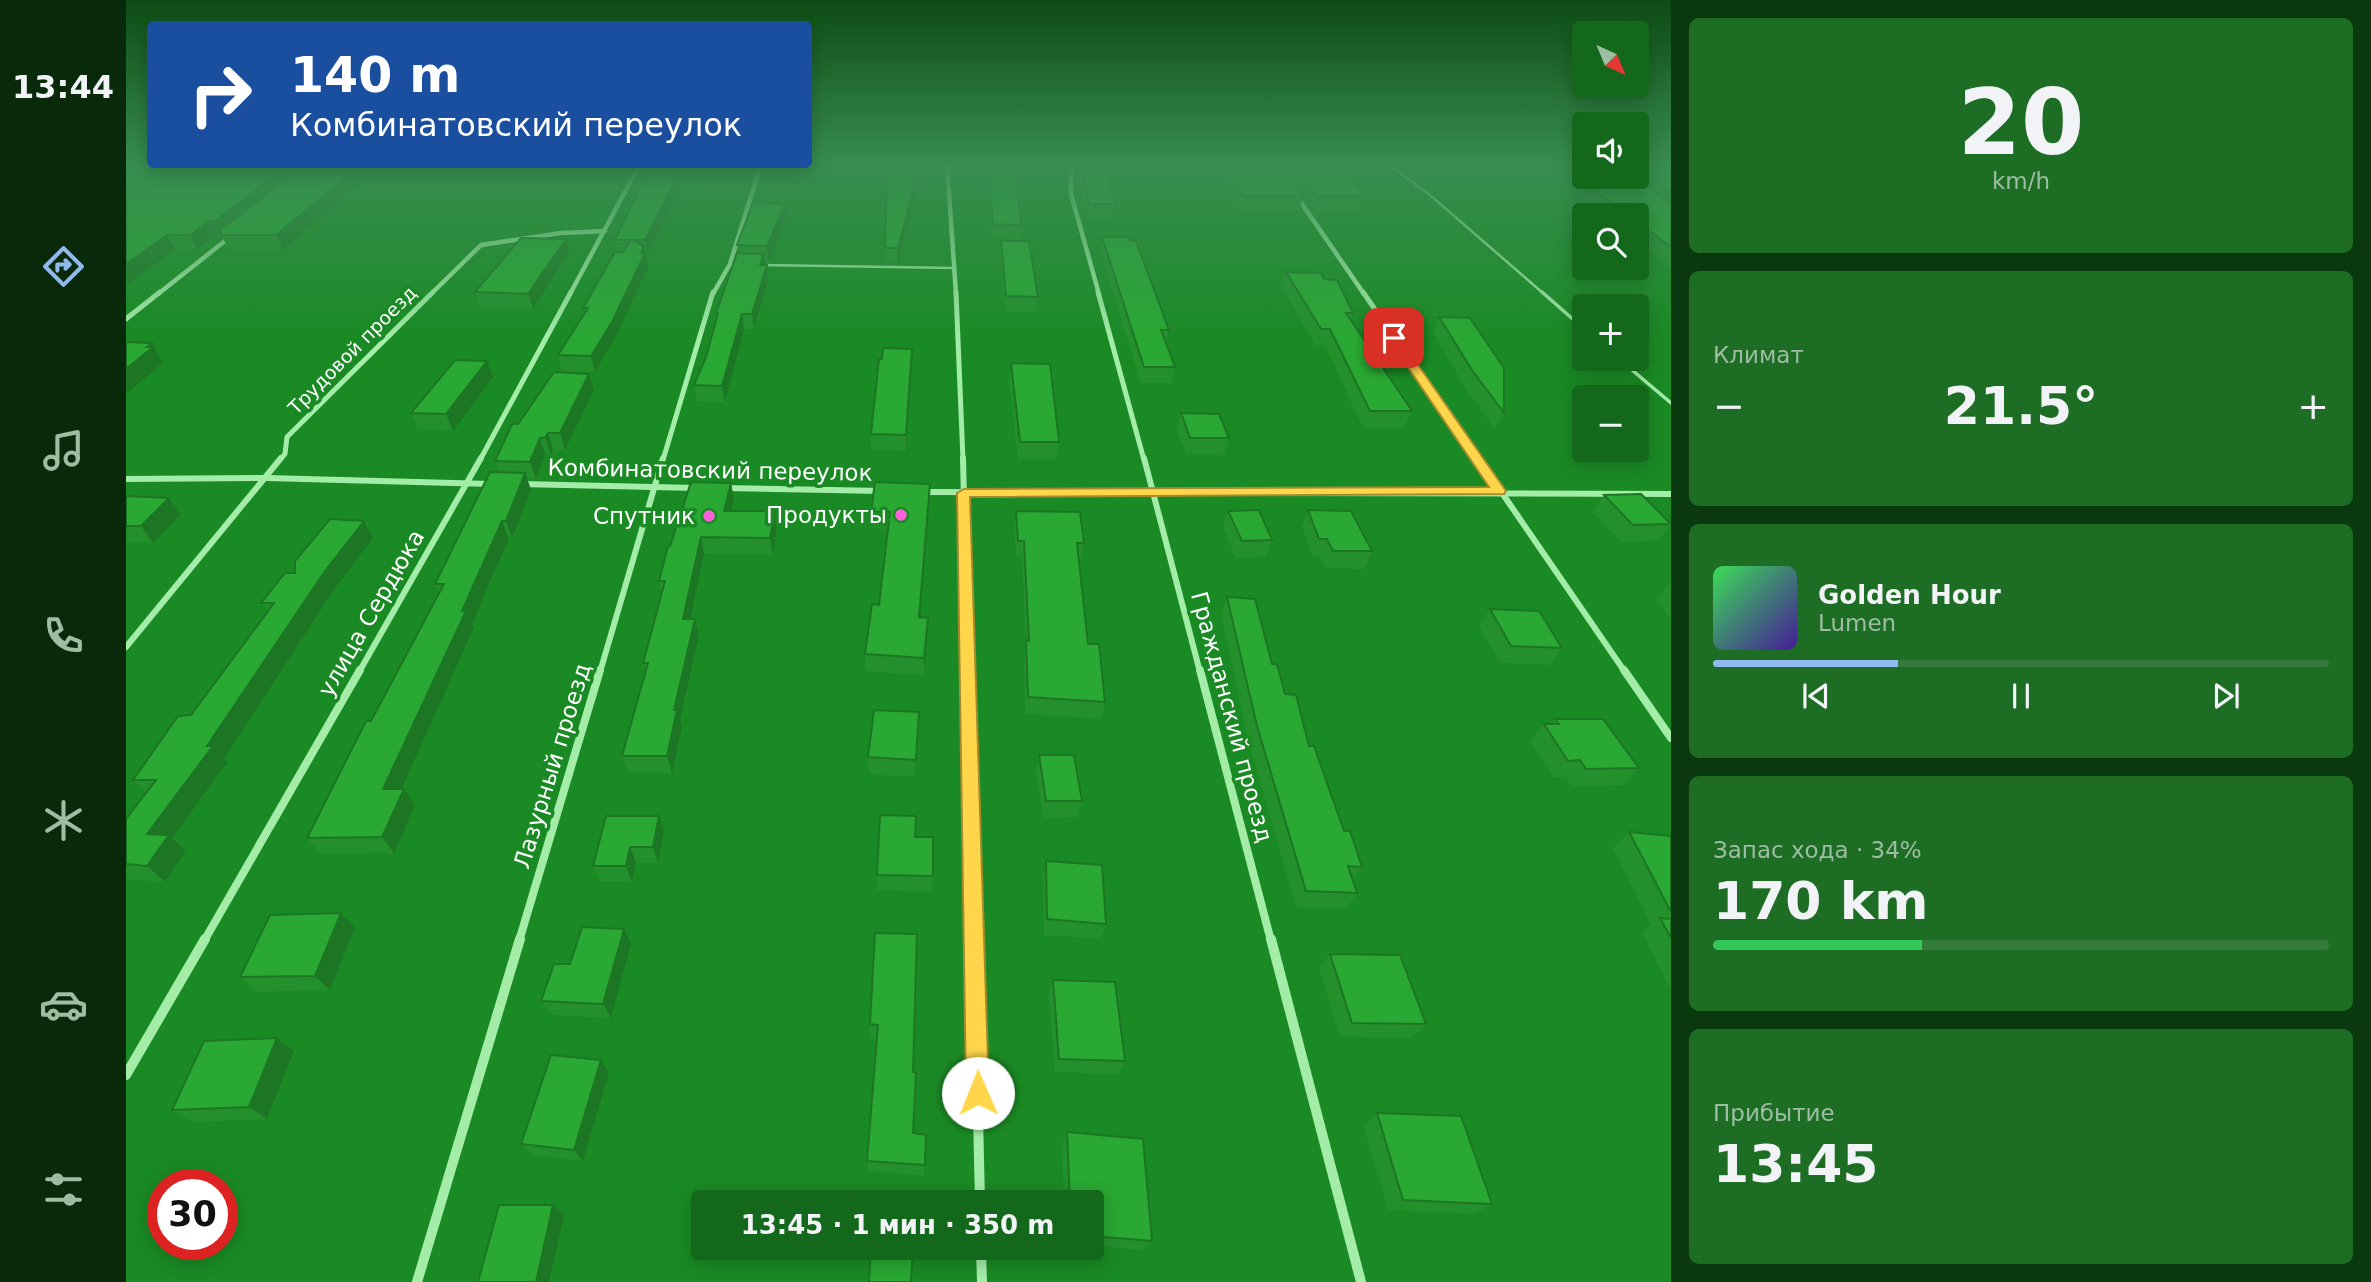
<!DOCTYPE html>
<html lang="ru">
<head>
<meta charset="utf-8">
<style>
	:root { --surface:#14681b; --page:#1d6e24; --text:#f1f3f6; --muted:#9dbea3; --line:#337b3a; --accent:#90b9f0 }
	body { margin:0; font-family:"DejaVu Sans",sans-serif; background:var(--page); color:var(--text); height:100vh; display:flex; flex-direction:column; font-size:26px; white-space:nowrap }
	* { box-sizing:border-box; margin:0 }
	p { font-size:23px; color:var(--muted) }
	.icon { flex:none; width:38px; height:38px; fill:none; stroke:currentColor; stroke-width:2; stroke-linecap:round; stroke-linejoin:round }
	.map { position:relative; flex:1; overflow:hidden }
	.details { display:flex; flex-direction:column; gap:18px; padding:18px; background:#0b390f; width:700px }
	.details>* { flex:none }
	.top-card { position:absolute; left:21px; top:21px; width:665px; height:147px; border-radius:7px; box-shadow:0 4px 18px #0003; background:#1a4fa0; color:#fff; overflow:hidden }
	.needle { width:46px; rotate:136deg }
	.controls { position:absolute; left:1446px; top:21px; display:grid; gap:14px }
	.controls a { display:grid; place-items:center; width:77px; height:77px; border-radius:7px; background:var(--surface); box-shadow:0 4px 18px #0003; font-size:35px }
	.speed { position:absolute; left:21px; top:1169px; display:flex; gap:14px; font-size:35px; font-weight:700; text-align:center }
	.speed>* { display:grid; place-content:center; width:91px; height:91px; border-radius:50%; background:var(--surface); box-shadow:0 4px 18px #0003; line-height:1 }
	.speed .limit { border:10px solid #d22; background:#fff; color:#111 }
	.pin { position:absolute; display:grid; place-items:center; width:60px; height:60px; color:#fff; margin:-30px; border-radius:14px; box-shadow:0 4px 10px #0006 }
	.me { position:absolute; width:77px; margin:-38px; rotate:359deg; stroke-linejoin:round; filter:drop-shadow(0 0 5px #0008) }
	.turn { display:flex; align-items:center; gap:24px; height:147px; padding:0 28px; font-size:32px }
	.turn .icon { width:91px; height:91px; stroke-width:2.5 }
	.turn b { display:block; font-size:49px; line-height:60px }
	.big { font-size:52px; font-weight:700; line-height:1.1 }
	.details .card { flex:1; display:flex; flex-direction:column; justify-content:center; gap:10px; min-width:0; padding:0 24px; border-radius:10px; background:var(--page) }
	.details .dial { align-items:center; gap:0 }
	.dial b { font-size:91px; line-height:1 }
	.song { display:flex; align-items:center; gap:21px }
	.cover { width:84px; height:84px; border-radius:10px; background:linear-gradient(135deg,hsl(130 70% 55%),hsl(260 70% 35%)) }
	.played { height:7px; border-radius:4px; background:linear-gradient(90deg,var(--accent) 30%,var(--line) 30%) }
	.keys { display:flex; justify-content:space-around; direction:ltr }
	.heat { display:flex; justify-content:space-between; align-items:center; font-size:38px; direction:ltr }
	.charge { height:10px; border-radius:5px; background:linear-gradient(90deg,#34c759 34%,var(--line) 0) }
	.trip { position:absolute; left:565px; top:1190px; width:413px; height:70px; border-radius:7px; background:var(--surface); box-shadow:0 4px 18px #0003; font-weight:700; line-height:70px; text-align:center }
	main { display:flex; flex:1; min-height:0 }
	.tab-bar { display:flex; flex-direction:column; width:126px; justify-content:space-around; align-items:center; background:#082a0b; color:var(--muted) }
	.tab-bar .icon { width:49px; height:49px }
	.tab-bar .on { color:var(--accent) }
	.tab-bar b { font-size:32px; color:var(--text) }
	.map>svg:first-child { display:block }
	.lines { fill:none; stroke-linecap:round; stroke-linejoin:round }
	.service-far1 { stroke:#a4eda9; stroke-width:2.5 }
	.service { stroke:#a4eda9; stroke-width:3.5 }
	.minor-far4 { stroke:#a4eda9; stroke-width:4.5 }
	.minor-far3 { stroke:#a4eda9; stroke-width:5 }
	.minor-far2 { stroke:#a4eda9; stroke-width:6 }
	.minor-far1 { stroke:#a4eda9; stroke-width:8 }
	.minor { stroke:#a4eda9; stroke-width:10 }
	.wall { fill:#23902c }
	.shaded-wall { fill:#1d7624 }
	.building { fill:#29a833; stroke:#1d7624; stroke-width:2 }
	.route { fill:#ffd54a; stroke:#a68a30; stroke-width:2 }
	.poi-dot { fill:#ff60d9; stroke:#1a8a24; stroke-width:2.5 }
	.labels { text-anchor:middle; stroke-width:7; stroke-linejoin:round; paint-order:stroke }
	.far-street-label { font-size:19px; fill:#fff; stroke:#1a8a24 }
	.street-label { font-size:23px; fill:#fff; stroke:#1a8a24 }
	.poi-label { font-size:23px; fill:#fff; stroke:#1a8a24; text-anchor:end }
</style>
</head>
<body>
<main>
<nav class="tab-bar">
<b>13:44</b>
<svg class="icon on" aria-label="directions" viewBox="0 0 24 24"><path d="M12 3l9 9-9 9-9-9zM9 14v-3h6M13 9l2 2-2 2"/></svg>
<svg class="icon" aria-label="music" viewBox="0 0 24 24"><path d="M9 18V5l10-2v13"/><circle cx="6" cy="18" r="3"/><circle cx="16" cy="16" r="3"/></svg>
<svg class="icon" aria-label="phone" viewBox="0 0 24 24"><path d="M5 4h4l2 5-3 2q2 4 5 5l2-3 5 2v4C11 20 4 13 5 4z"/></svg>
<svg class="icon" aria-label="climate" viewBox="0 0 24 24"><path d="M12 3v18M4 7l16 10M4 17L20 7"/></svg>
<svg class="icon" aria-label="car" viewBox="0 0 24 24"><path d="M5 17H2v-5l4-1 3-4h7l3 4 3 1v5h-3M9 17h6M6 11h13"/><circle cx="7" cy="17" r="2"/><circle cx="17" cy="17" r="2"/></svg>
<svg class="icon" aria-label="filters" viewBox="0 0 24 24"><path d="M4 7h16M4 17h16"/><circle cx="9" cy="7" r="2"/><circle cx="15" cy="17" r="2"/></svg>
</nav>
<div class="map">
<svg width="1545" height="1282" viewBox="0 0 1545 1282">
	<rect width="100%" height="100%" fill="#1a8a24"/>
	<g class="lines">
		<g class="service-far1">
			<path d="M1260,163l44,32 114,99"/>
			<path d="M636,265l193,3"/>
		</g>
		<g class="service">
			<path d="M1416,292l42,37"/>
			<path d="M1493,359l52,44"/>
		</g>
		<g class="minor-far4">
			<path d="M821,163l9,131"/>
			<path d="M942,163l3,3v28l28,100"/>
			<path d="M1172,198l66,96"/>
			<path d="M32,294l72,-57"/>
			<path d="M305,294l50,-49 80,-12 44,-2"/>
			<path d="M444,294l70,-130"/>
			<path d="M587,294l17,-30 31,-100"/>
		</g>
		<g class="minor-far3">
			<path d="M830,292l7,168"/>
			<path d="M972,292l46,168"/>
			<path d="M1237,292l116,168"/>
			<path d="M0,319l34,-27"/>
			<path d="M154,460l5,-6 2,-17 146,-145"/>
			<path d="M354,460l91,-168"/>
			<path d="M537,460l50,-168"/>
		</g>
		<g class="minor-far2">
			<path d="M837,458l5,214"/>
			<path d="M1018,458l56,214"/>
			<path d="M1352,458l147,214"/>
			<path d="M0,479l141,-1 224,6"/>
			<path d="M394,484l177,4"/>
			<path d="M597,488l160,3"/>
			<path d="M797,492l748,2"/>
			<path d="M0,647l155,-189"/>
			<path d="M233,672l122,-214"/>
			<path d="M474,672l63,-214"/>
		</g>
		<g class="minor-far1">
			<path d="M842,670l6,271"/>
			<path d="M1074,670l71,271"/>
			<path d="M1498,670l47,68"/>
			<path d="M78,941l156,-271"/>
			<path d="M393,941l81,-271"/>
		</g>
		<g class="minor">
			<path d="M848,939l6,263"/>
			<path d="M1145,939l90,343"/>
			<path d="M0,1075l79,-136"/>
			<path d="M855,1248l1,34"/>
			<path d="M291,1282l103,-343"/>
		</g>
	</g>
	<g class="wall">
		<path d="M761,163h36l-25,100h-13v-15l7,-84h-5z"/>
		<path d="M864,163l31,62 -2,14 -27,-1 -4,-50z"/>
		<path d="M1079,163h134l27,33 -5,14h-50l-8,-12 -4,12h-60l-20,-33h-7z"/>
		<path d="M1405,163h53v14h52v-14h35v105l-35,-26v-27h-35l-52,-45h-9z"/>
		<path d="M24,164h233l-100,86 -54,-1 -7,-12 -1,1 -3,-3 -21,14h-22l-47,35h-2v-112z"/>
		<path d="M529,164h43l-13,25h-5l-32,65h-2l2,13 -33,71 -20,34 -33,-1 -4,-16 26,-42 -1,-5 34,-56 -2,-12z"/>
		<path d="M956,168l33,36 -2,14h-26l-7,-37z"/>
		<path d="M659,204l1,14 -17,43h-4l1,4h1l1,15 -14,49h-10l-19,73 -28,-1 -3,-16 12,-28 11,-37 -1,-7 22,-60 -1,-8z"/>
		<path d="M976,237l67,93 -3,13 9,24 -4,16h-30l-41,-132z"/>
		<path d="M875,241l37,56 -2,15 -31,-1 -5,-56z"/>
		<path d="M443,253l-36,56 -53,-1 -5,-16z"/>
		<path d="M1160,272l38,7 29,34 -2,6 61,92 -8,17h-41l-38,-83h-10l-33,-58z"/>
		<path d="M1313,317l65,96 -9,16 -31,-43 -31,-54z"/>
		<path d="M786,349l-6,102 -35,-1v-16l11,-75z"/>
		<path d="M885,363l48,79 -2,17h-39l-9,-80z"/>
		<path d="M463,374l5,16 -29,60 -12,-1 -2,6 -6,-1 -9,24h-9l4,12 -19,48h-3l-37,86 2,4 -73,161h3l11,16 -21,48 -73,1 -14,-16 133,-245 -5,-9 64,-112 -4,-11 23,-37z"/>
		<path d="M367,377l-40,54 -35,-2 -7,-16z"/>
		<path d="M1055,413l48,25 -5,17 -38,-1 -9,-24z"/>
		<path d="M605,483l3,17 -3,11 46,17 -4,27 -69,-1 -13,65 8,17 -19,83 2,8 -10,46h-44l-6,-17 24,-85 -3,-8 19,-70 -3,-12 11,-35z"/>
		<path d="M1478,495l67,29v1l-13,16 -37,1 -28,-30z"/>
		<path d="M0,496l43,2 12,17 -28,28 -27,-1z"/>
		<path d="M803,501l-9,116 7,18 -3,40 -59,-4v-17l14,-49 9,-76 -17,-1v-16z"/>
		<path d="M1182,510l64,41 -8,18 -39,-1 -5,-12h-8l-10,-29z"/>
		<path d="M890,511l68,32 -3,17h-2l9,84 17,58 -4,17 -76,-5 -1,-56 2,-14 -4,-86h-6l-2,-31z"/>
		<path d="M1102,511l44,29 -6,17 -30,1 -13,-31z"/>
		<path d="M238,521l9,17 -38,50 -111,171 3,4 -55,75 14,13 -21,31 -39,-3v-60l20,-26 -13,-13 58,-65 77,-103 -7,-9 34,-30z"/>
		<path d="M1544,583h1v37l-15,-20z"/>
		<path d="M1101,597l45,67 37,82 35,85 18,36 -9,13 4,13 -11,16 -50,-2 -47,-164 -28,-129z"/>
		<path d="M1364,609l72,39 -12,17 -50,-2 -21,-37z"/>
		<path d="M793,712l-4,65 -46,-3 -1,-17z"/>
		<path d="M1429,719l84,49 -16,17 -52,1 -6,-9h-12l-23,-36 14,-17h7z"/>
		<path d="M913,755l43,46 -4,16 -35,1 -7,-46z"/>
		<path d="M533,816l5,16 -6,31h-22l-4,19h-32l-7,-16z"/>
		<path d="M1503,832l42,4v154l-29,-57 9,-8 -38,-77z"/>
		<path d="M920,861l60,63 -5,15 -57,-4 -1,-58z"/>
		<path d="M751,875l56,1 -1,16 -55,-2z"/>
		<path d="M215,913l14,15 -25,62 -73,2 -17,-15z"/>
		<path d="M749,933l38,139v62l13,1 -2,41 -56,-5 -1,-10 10,-123h-7v-14z"/>
		<path d="M505,944l-20,74 -60,-3 -10,-14 29,-37z"/>
		<path d="M1204,954l96,70 -14,14 -72,-1 -21,-68z"/>
		<path d="M927,980l72,81 -6,13 -64,-2 -6,-78z"/>
		<path d="M151,1038l17,13 -27,68 -75,3 -20,-12z"/>
		<path d="M483,1073l-26,88 -51,-6 -11,-11z"/>
		<path d="M1251,1113l115,91 -18,10 -86,-4 -25,-85z"/>
		<path d="M941,1132l85,109 -8,9 -52,-4v-44h-28l-2,-58z"/>
	</g>
	<g class="shaded-wall">
		<path d="M794,163h3l-25,100v-15z"/>
		<path d="M164,164h23l-94,67 3,6 -1,1 -8,-15z"/>
		<path d="M236,164h21l-100,86 -7,-15z"/>
		<path d="M563,164h9l-13,25 -2,-14z"/>
		<path d="M552,175l2,14 -32,65 -3,-14z"/>
		<path d="M659,204l1,14 -17,43 -2,-15z"/>
		<path d="M85,220l7,15 -21,14 -7,-14z"/>
		<path d="M41,235l8,14 -47,35 -2,-3v-17z"/>
		<path d="M440,239l3,14 -36,56 -5,-15z"/>
		<path d="M518,246l4,21 -33,71 -20,34 -4,-16z"/>
		<path d="M638,254l4,26 -14,49 -2,-15 8,-49z"/>
		<path d="M616,314l2,15 -19,73 -3,-16z"/>
		<path d="M26,343l11,20 -37,31v-25z"/>
		<path d="M786,349v15l-6,87v-16z"/>
		<path d="M361,361l6,16 -40,54 -7,-17z"/>
		<path d="M463,374l5,16 -29,60 -5,-17z"/>
		<path d="M422,433l5,16 -2,6 -6,-17z"/>
		<path d="M414,438l5,16 -9,24 -6,-16z"/>
		<path d="M399,473l6,17 -19,48 -6,-17z"/>
		<path d="M605,483l3,17 -8,28 -2,-17z"/>
		<path d="M804,484l-1,17 -10,133v-17z"/>
		<path d="M43,498l12,17 -28,28 -12,-17z"/>
		<path d="M649,511l2,17 -4,27 -3,-17z"/>
		<path d="M238,521l9,17 -38,50 -111,171 3,4 -55,75 14,13 -21,31 -18,-16v-32l178,-263z"/>
		<path d="M376,521l7,17 -37,86 2,4 -80,177 -11,-16z"/>
		<path d="M575,537l3,17 -17,82 -4,-17z"/>
		<path d="M802,618l-1,17 -3,40v-17z"/>
		<path d="M569,619l4,17 -19,83 2,8 -10,46 -5,-17 7,-46z"/>
		<path d="M793,712v17l-4,48 1,-17z"/>
		<path d="M278,789l11,16 -21,48 -12,-16z"/>
		<path d="M533,816l5,16 -6,31 -5,-16z"/>
		<path d="M504,847l6,16 -4,19 -6,-16z"/>
		<path d="M215,913l14,15 -25,62 -15,-14z"/>
		<path d="M498,929l7,15 -20,74 -8,-14z"/>
		<path d="M151,1038l17,13 -27,68 -18,-12z"/>
		<path d="M475,1060l8,13 -26,88 -9,-11z"/>
		<path d="M427,1205l11,10 -15,67h-13z"/>
	</g>
	<g class="building">
		<path d="M15,163h9v1h140l-77,59 -2,-3 -21,15h-23l-41,29v-92z"/>
		<path d="M767,163h27l-22,85h-13l2,-70z"/>
		<path d="M864,163h25l6,62 -28,-1 -4,-49z"/>
		<path d="M1088,163h66l24,33h-61l-20,-32h-8z"/>
		<path d="M1164,163h49l27,33h-50z"/>
		<path d="M1436,163h22v14h48l39,26v44l-35,-26v-6h-8l-20,-14z"/>
		<path d="M1510,163h35v29l-35,-24z"/>
		<path d="M180,164h56l-86,71h-54l-3,-4z"/>
		<path d="M529,164h34l-6,11h-5l-33,65h-12l11,6 -3,7h4l-33,69 -21,34 -33,-1 30,-47h-5l32,-56h8l8,-12h-16l24,-51z"/>
		<path d="M956,168h25l8,36h-26z"/>
		<path d="M627,203l32,1 -18,42 -30,-1z"/>
		<path d="M976,237h26l2,4h6l33,89h-8l14,37h-31z"/>
		<path d="M395,238l45,1 -38,55 -53,-2z"/>
		<path d="M875,241h28l9,56 -32,-1z"/>
		<path d="M611,253l27,1 -4,11h7l-15,49h-10l-20,72 -28,-1 12,-28 12,-44h-2z"/>
		<path d="M1160,272l35,1 3,6 13,1 16,33h-7l66,98h-42l-40,-82h-9z"/>
		<path d="M1313,317l31,1 34,50v45l-32,-43z"/>
		<path d="M0,342l26,1 -5,4h6l-27,22z"/>
		<path d="M757,348l29,1 -6,86 -35,-1 8,-75h3z"/>
		<path d="M329,360l32,1 -41,53 -35,-1z"/>
		<path d="M885,363l39,1 9,78h-39z"/>
		<path d="M428,372l35,2 -29,59h-12l-3,5h-5l-10,24 -35,-1 17,-37h6z"/>
		<path d="M1055,413l38,1 10,24h-39z"/>
		<path d="M364,472l35,1 -19,48h-4l-40,90h4l-83,178h21l-22,48 -75,1 59,-117h5l73,-137h-9z"/>
		<path d="M565,482l40,1 -7,28h51l-5,27 -69,-1 -18,82h12l-21,91h3l-10,46h-45l26,-93h-5l22,-82h-6l9,-35h2z"/>
		<path d="M749,482l55,2 -11,133 9,1 -4,40 -59,-4 7,-50 7,1 11,-93h-19z"/>
		<path d="M1515,494l30,30 -38,1 -29,-30z"/>
		<path d="M0,496l43,2 -28,28h-15z"/>
		<path d="M1133,510l13,30 -30,1 -14,-30z"/>
		<path d="M1182,510l43,1 21,40h-39l-6,-12h-8z"/>
		<path d="M890,511l64,1 4,31h-7l11,101h11l6,58 -77,-5 -2,-57 3,1 -5,-100h-6z"/>
		<path d="M204,519l34,2 -39,50 -118,175h6l-66,88 22,1 -22,31 -21,-2v-45l30,-39h-23l45,-64 13,-1 83,-112h-13l24,-30h10v-12z"/>
		<path d="M1101,597l28,2 17,65h5l8,30 11,1 13,51h5l30,85h6l12,36 -14,-1 9,27 -51,-2 -49,-165z"/>
		<path d="M1364,609l49,2 23,37 -51,-2z"/>
		<path d="M748,710l45,2 -3,48 -48,-3z"/>
		<path d="M1429,719h48l36,49 -53,1 -6,-9 -12,1 -24,-37h15z"/>
		<path d="M913,755h35l8,46h-36z"/>
		<path d="M754,815l36,1 -1,21h18v39l-56,-1z"/>
		<path d="M480,816h53l-6,31h-23l-4,19h-33z"/>
		<path d="M1503,832l42,4v76z"/>
		<path d="M920,861l56,4 4,59 -59,-5z"/>
		<path d="M215,913l-26,63 -75,1 30,-62z"/>
		<path d="M1534,918l11,1v19z"/>
		<path d="M456,927l42,2 -21,75 -62,-3 13,-37h16z"/>
		<path d="M749,933l42,1 -4,138 3,1 -3,60 13,2 -1,30 -58,-4 11,-136 -8,-1z"/>
		<path d="M1204,954l70,1 26,69 -74,-1z"/>
		<path d="M927,980l62,2 10,79 -66,-2z"/>
		<path d="M151,1038l-28,69 -77,3 32,-69z"/>
		<path d="M425,1055l50,5 -27,90 -53,-6z"/>
		<path d="M1251,1113l84,3 31,88 -89,-4z"/>
		<path d="M941,1132l76,7 9,102 -60,-5v-34h-22z"/>
		<path d="M373,1205h54l-17,77h-58z"/>
		<path d="M745,1248h42l-2,34h-42z"/>
	</g>
	<linearGradient id="sky" x2="0" y2="1"><stop stop-color="#0e4c14"/><stop offset="0.48" stop-color="#388d50"/><stop offset="1" stop-color="#388d50" stop-opacity="0"/></linearGradient>
	<rect width="1545" height="342" fill="url(#sky)"/>
	<path class="route" d="M1264,336h8l108,155 -2,3 -534,3 19,596 -3,8 -8,4 -9,-4 -3,-8 -9,-600 7,-4 525,-2 -101,-149z"/>
	<g class="poi-dot">
		<circle cx="775" cy="515" r="7"/>
		<circle cx="583" cy="516" r="7"/>
	</g>
	<g class="labels">
		<g class="far-street-label">
			<text transform="translate(226 350) rotate(-45)" y="7">Трудовой проезд</text>
		</g>
		<g class="street-label">
			<text transform="translate(584 470) rotate(1)" y="8">Комбинатовский переулок</text>
			<text transform="translate(245 613) rotate(-60)" y="8">улица Сердюка</text>
			<text transform="translate(1106 717) rotate(75)" y="8">Гражданский проезд</text>
			<text transform="translate(426 766) rotate(-73)" y="8">Лазурный проезд</text>
		</g>
		<g class="poi-label">
			<text x="761" y="523">Продукты</text>
			<text x="569" y="524">Спутник</text>
		</g>
	</g>
</svg>
<div class="controls">
<a><svg class="needle" viewBox="-14 -14 28 28"><path d="M0-13l5 13h-10z" fill="#e53935"/><path d="M0 13l5-13h-10z" fill="#9dbea3"/></svg></a>
<a><svg class="icon" aria-label="sound" viewBox="0 0 24 24"><path d="M4 9h4l5-4v14l-5-4H4zM17 9q2 3 0 6"/></svg></a>
<a><svg class="icon" aria-label="search" viewBox="0 0 24 24"><circle cx="10" cy="10" r="6"/><path d="M15 15l6 6"/></svg></a>
<a>+</a>
<a>−</a>
</div>
<div class="speed"><div class="limit">30</div></div>
<div class="pin" style="left:1268px;top:338px;background:#d93025"><svg class="icon" aria-label="arrive" viewBox="0 0 24 24"><path d="M6 21V4h12l-3 4 3 4H6"/></svg></div>
<svg class="me" style="left:852px;top:1093px" viewBox="-20 -20 40 40"><circle r="19" fill="#fff"/><path d="M0-13L10 11 0 6-10 11z" fill="#ffd54a"/></svg>
<div class="trip">13:45 · 1 мин · 350 m</div>
<div class="top-card">
<div class="turn"><svg class="icon" aria-label="right" viewBox="0 0 24 24"><path d="M7 20v-9h11M14 6l5 5-5 5"/></svg><div><b>140 m</b>Комбинатовский переулок</div></div>
</div>
</div>
<section class="details">
<div class="card dial"><b>20</b><p>km/h</p></div>
<div class="card"><p>Климат</p>
<div class="heat"><a>−</a><b class="big">21.5°</b><a>+</a></div>
</div>
<div class="card">
<div class="song"><i class="cover"></i><div><b>Golden Hour</b><p>Lumen</p></div></div>
<div class="played"></div>
<div class="keys"><svg class="icon" aria-label="previous" viewBox="0 0 24 24"><path d="M18 5L8 12l10 7zM5 5v14"/></svg><svg class="icon" aria-label="pause" viewBox="0 0 24 24"><path d="M8 5v14M16 5v14"/></svg><svg class="icon" aria-label="next" viewBox="0 0 24 24"><path d="M6 5l10 7-10 7zM19 5v14"/></svg></div>
</div>
<div class="card"><p>Запас хода · 34%</p><b class="big">170 km</b><div class="charge"></div></div>
<div class="card"><p>Прибытие</p><b class="big">13:45</b></div>
</section>
</main>
</body>
</html>
